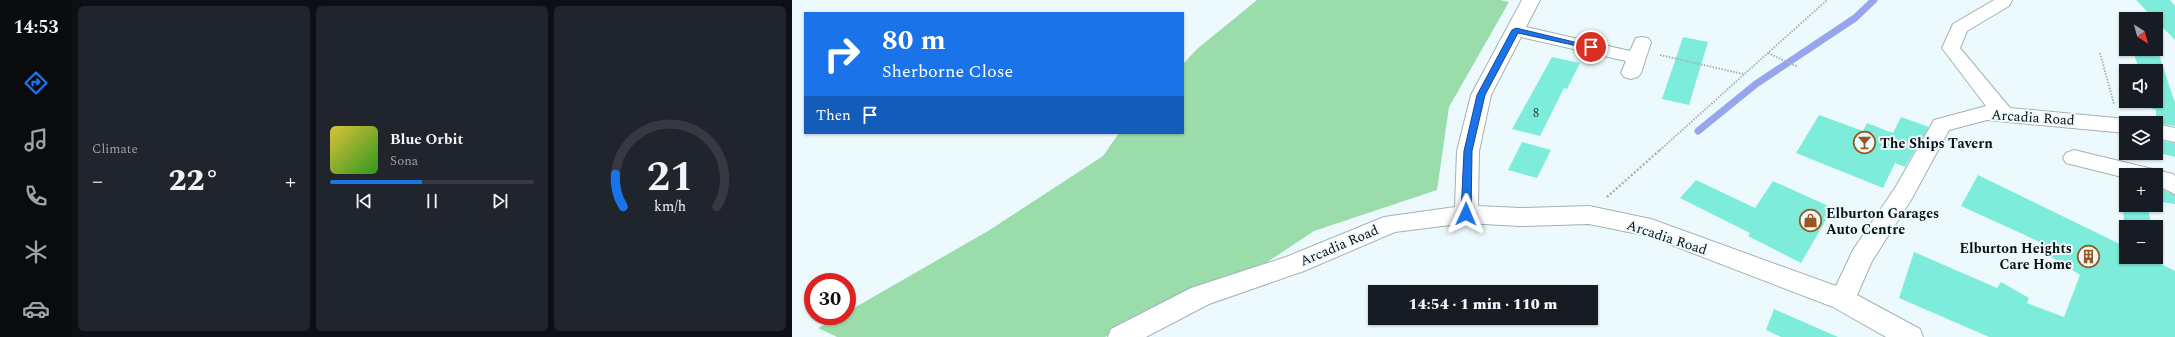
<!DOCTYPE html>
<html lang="en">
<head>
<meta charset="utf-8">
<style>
	:root { --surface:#171b24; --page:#20242c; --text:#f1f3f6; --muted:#9ea1a6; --line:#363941; --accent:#1a73e8 }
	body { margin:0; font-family:Spectral,serif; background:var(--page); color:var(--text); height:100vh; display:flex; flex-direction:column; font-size:15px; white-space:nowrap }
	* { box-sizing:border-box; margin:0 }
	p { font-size:13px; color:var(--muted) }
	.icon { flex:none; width:22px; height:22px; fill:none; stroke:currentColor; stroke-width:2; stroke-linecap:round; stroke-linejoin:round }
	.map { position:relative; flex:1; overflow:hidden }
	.details { display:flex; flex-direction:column; gap:6px; padding:6px; background:#0d0f14; width:720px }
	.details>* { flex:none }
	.hud { position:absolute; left:12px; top:12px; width:380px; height:122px; border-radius:0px; box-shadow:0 1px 3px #0004; background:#1a73e8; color:#fff; overflow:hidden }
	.needle { width:26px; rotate:143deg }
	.controls { position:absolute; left:1327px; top:12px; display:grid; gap:8px }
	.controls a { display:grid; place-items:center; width:44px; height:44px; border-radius:0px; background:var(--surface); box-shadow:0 1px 3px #0004; font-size:20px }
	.speed { position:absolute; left:12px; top:273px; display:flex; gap:8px; font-size:20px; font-weight:700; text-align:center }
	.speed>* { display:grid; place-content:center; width:52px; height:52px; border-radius:50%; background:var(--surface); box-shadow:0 1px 3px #0004; line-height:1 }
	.speed .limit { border:6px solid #d22; background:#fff; color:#111 }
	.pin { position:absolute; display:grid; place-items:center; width:34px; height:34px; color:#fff; margin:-17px; border:2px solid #fff; border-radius:50%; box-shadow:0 1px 4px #0007 }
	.me { position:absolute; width:44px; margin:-22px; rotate:1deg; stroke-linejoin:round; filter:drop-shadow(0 0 3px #0008) }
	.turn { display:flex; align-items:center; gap:14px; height:84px; padding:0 12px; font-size:18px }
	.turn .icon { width:52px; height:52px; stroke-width:2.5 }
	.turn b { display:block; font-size:28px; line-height:34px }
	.then { display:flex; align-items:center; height:38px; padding:0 12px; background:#0003; gap:8px; font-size:15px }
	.big { font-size:30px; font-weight:800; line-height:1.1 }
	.details .card { flex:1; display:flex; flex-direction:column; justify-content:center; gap:6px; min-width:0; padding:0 14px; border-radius:6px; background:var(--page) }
	.details .dial { align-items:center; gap:0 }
	.dial svg { height:104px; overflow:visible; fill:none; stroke:var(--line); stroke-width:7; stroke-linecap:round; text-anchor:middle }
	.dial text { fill:var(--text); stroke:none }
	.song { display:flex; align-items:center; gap:12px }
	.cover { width:48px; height:48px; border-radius:6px; background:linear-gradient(135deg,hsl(50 70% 55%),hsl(110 70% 35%)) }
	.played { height:4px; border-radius:2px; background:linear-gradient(90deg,var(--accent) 45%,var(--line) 45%) }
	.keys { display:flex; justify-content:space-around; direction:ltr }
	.heat { display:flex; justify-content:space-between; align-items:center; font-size:22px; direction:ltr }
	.details .tiles { flex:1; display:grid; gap:6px; grid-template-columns:repeat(3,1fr) }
	.trip { position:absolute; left:576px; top:285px; width:230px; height:40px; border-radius:0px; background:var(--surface); box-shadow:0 1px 3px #0004; font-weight:800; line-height:40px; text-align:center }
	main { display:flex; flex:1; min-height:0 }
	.menu { display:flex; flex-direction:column; width:72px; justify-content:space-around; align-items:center; background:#090b0e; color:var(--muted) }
	.menu .icon { width:28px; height:28px }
	.menu .on { color:var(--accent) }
	.menu b { font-size:18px; color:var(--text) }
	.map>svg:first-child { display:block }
	.green { fill:#9adcaa }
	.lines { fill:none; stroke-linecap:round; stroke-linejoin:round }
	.stream { stroke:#97a5ed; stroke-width:7 }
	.building { fill:#7eecdb }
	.minor-casing { stroke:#a5b1b4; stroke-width:2 }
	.path-far1 { stroke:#a9b3b5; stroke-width:2; stroke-dasharray:1.5 1.5; stroke-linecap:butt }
	.path { stroke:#a9b3b5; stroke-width:2.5; stroke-dasharray:2 2; stroke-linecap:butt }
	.minor { fill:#fff; fill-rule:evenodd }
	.route { fill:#1a73e8; stroke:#114b97 }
	.labels { text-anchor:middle; stroke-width:4; stroke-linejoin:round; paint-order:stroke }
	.number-label { font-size:12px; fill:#284643 }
	.street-label { font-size:14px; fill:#0b0f10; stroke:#edfafd }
	.poi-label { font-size:14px; font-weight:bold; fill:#0b0f10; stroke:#edfafd; text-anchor:start }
</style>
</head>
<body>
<main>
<nav class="menu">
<b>14:53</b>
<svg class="icon on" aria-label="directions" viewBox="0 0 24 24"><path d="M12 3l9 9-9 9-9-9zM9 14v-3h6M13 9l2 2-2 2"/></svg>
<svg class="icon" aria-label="music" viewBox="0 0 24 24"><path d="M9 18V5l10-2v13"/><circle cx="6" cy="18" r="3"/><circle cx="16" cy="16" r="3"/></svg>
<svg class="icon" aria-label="phone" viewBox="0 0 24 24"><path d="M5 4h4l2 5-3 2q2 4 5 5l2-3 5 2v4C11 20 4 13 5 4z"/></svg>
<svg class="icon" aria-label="climate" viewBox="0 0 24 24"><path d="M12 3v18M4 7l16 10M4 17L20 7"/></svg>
<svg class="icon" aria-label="car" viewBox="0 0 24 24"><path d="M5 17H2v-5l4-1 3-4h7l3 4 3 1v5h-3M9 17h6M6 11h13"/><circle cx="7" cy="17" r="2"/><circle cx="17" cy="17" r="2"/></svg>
</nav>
<section class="details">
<div class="tiles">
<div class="card"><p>Climate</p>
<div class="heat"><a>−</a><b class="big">22°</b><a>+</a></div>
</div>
<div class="card">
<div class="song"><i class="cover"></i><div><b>Blue Orbit</b><p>Sona</p></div></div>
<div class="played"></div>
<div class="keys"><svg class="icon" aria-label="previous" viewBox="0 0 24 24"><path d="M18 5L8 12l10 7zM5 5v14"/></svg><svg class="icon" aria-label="pause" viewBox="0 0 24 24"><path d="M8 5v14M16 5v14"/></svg><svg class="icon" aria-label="next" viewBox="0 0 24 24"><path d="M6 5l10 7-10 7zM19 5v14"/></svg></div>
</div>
<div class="card dial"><svg viewBox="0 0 100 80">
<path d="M14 69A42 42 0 1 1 86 69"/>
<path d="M14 69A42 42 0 0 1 8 44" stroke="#1a73e8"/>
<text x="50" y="56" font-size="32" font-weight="700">21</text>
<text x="50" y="72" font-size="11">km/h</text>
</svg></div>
</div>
</section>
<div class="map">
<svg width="1383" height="337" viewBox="0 0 1383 337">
	<rect width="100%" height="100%" fill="#edfafd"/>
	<path class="green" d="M465,0h243l9,2 -60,105 -12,83 -123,41 -48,32 -127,55 -34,19h-268l-19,-9 22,-12h7v-4l141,-81 115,-75 16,-23h64v-69l14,-15z"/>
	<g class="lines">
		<path class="stream" d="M906,131l58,-47 99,-66 19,-18"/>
	</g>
	<g class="building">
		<path d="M1344,0h34l5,6v34z"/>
		<path d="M891,37l25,5 -19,63 -27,-6z"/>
		<path d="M1341,49h24l18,54v23l-19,-3v-13l-6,-2 -2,-7h8v-30h-17z"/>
		<path d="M760,57l28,6 -13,26 -3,-1 -24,48 -28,-7z"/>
		<path d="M1027,115l44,16 4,-8 26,10 8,-16 28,10 -24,40 -10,-4 -12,25 -87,-35z"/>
		<path d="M1364,140l19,3v14l-19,-5z"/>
		<path d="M730,142l29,8 -14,28 -29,-8z"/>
		<path d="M1186,175l148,72v10h28l1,4 20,10v66h-186l-90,-39 15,-46 83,36 4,-6 28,16 -2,5 37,14 16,-42 -32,-20 -6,-12 -81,-37z"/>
		<path d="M1328,178l6,1v26h22l3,22h-25v14z"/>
		<path d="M904,180l59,28 18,-27 60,27 -32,55 -53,-27 2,-3 -70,-35z"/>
		<path d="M1364,187l19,8v9l-19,-3z"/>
		<path d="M982,309l64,28h-57l-15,-7z"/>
	</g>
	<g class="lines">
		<defs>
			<g id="minor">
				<path d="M730,0h18l-14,27 104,24 6,-13 6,-1 6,1 3,4 -10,31 -3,4 -7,2 -7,-2 -3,-4 5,-12 -105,-24 -30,58 -12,56 -1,55 42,2 69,-2 62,13 185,67 17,-36 42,-62 39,-68 52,-14 -44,-58 11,-24 41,-24h18l-3,6 -42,25 -7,17 50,60 116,11 9,4h-9v10l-139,-13 -38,10 -38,70 -39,61 -15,34 63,34 3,8h-37l-53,-30 -185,-71 -59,-12 -69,2 -54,-3 -71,9 -91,39 -95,33 -63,33h-38l3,-8 80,-41 95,-31 98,-40 71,-10 2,-56 14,-56z"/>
				<path d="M1364,124l19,4v14l-19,-4z"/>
				<path d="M1282,150l99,24 2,2v18l-19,-9v-10h-30v3l-60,-15 -3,-5 3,-5z"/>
			</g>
		</defs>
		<use href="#minor" class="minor-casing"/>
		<g class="path-far1">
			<path d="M976,53l30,14"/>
			<path d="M1308,53l14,51"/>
			<path d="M868,55l83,19"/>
			<path d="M868,150l167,-150"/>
		</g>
		<path class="path" d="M815,197l54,-48"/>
		<use href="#minor" class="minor"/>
	</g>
	<path class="route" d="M724,28l79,19 -4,2 -73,-16 -33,62 -13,56 -1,63 -5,3 -5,-3 3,-63 13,-56 35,-65z"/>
	<defs>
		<symbol id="bar-ring" viewBox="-11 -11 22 22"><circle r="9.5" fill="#edfafd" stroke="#96581e" stroke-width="1.5"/><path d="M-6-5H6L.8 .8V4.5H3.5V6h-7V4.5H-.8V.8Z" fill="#96581e"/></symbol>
		<symbol id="shop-ring" viewBox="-11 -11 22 22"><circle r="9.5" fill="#edfafd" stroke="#96581e" stroke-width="1.5"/><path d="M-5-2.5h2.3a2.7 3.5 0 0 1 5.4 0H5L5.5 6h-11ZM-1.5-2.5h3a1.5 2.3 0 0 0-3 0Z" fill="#96581e"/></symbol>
		<symbol id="building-ring" viewBox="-11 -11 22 22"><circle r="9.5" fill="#edfafd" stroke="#96581e" stroke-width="1.5"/><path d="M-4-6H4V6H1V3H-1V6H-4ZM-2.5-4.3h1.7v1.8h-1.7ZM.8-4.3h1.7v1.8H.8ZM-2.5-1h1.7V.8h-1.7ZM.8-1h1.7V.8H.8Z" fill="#96581e"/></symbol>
	</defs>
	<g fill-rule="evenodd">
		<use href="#bar-ring" x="1060" y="130" width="25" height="25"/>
		<use href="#shop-ring" x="1006" y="208" width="25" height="25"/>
		<use href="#building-ring" x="1284" y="244" width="25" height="25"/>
	</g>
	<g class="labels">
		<g class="number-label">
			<text x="744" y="117">8</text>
		</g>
		<g class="street-label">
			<text transform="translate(1241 117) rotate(4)" y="5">Arcadia Road</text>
			<text transform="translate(875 237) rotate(18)" y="5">Arcadia Road</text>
			<text transform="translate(547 245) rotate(-23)" y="5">Arcadia Road</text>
		</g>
		<g class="poi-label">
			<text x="1088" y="148">The Ships Tavern</text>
			<text x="1034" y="218">Elburton Garages<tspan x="1034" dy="16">Auto Centre</tspan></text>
			<text x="1280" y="253" text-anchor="end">Elburton Heights<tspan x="1280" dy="16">Care Home</tspan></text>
		</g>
	</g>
</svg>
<div class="controls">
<a><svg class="needle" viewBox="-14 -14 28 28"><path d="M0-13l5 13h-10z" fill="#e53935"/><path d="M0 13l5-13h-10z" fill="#9ea1a6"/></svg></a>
<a><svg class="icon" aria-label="sound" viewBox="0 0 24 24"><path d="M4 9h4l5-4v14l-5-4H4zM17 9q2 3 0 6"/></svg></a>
<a><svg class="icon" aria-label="layers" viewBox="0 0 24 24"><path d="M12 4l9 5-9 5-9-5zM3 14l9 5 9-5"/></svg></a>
<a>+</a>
<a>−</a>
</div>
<div class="speed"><div class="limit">30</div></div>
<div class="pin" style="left:799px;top:47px;background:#d93025"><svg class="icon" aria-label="arrive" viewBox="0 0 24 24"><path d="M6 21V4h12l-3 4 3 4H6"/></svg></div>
<svg class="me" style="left:674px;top:214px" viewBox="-20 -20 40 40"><path d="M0-17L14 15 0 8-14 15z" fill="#1a73e8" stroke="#fff" stroke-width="4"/></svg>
<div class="trip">14:54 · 1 min · 110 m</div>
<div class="hud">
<div class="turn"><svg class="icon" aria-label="right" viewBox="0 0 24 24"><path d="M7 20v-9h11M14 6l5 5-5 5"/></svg><div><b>80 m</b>Sherborne Close</div></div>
<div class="then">Then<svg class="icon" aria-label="arrive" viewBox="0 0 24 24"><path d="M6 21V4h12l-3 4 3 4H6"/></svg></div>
</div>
</div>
</main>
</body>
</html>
